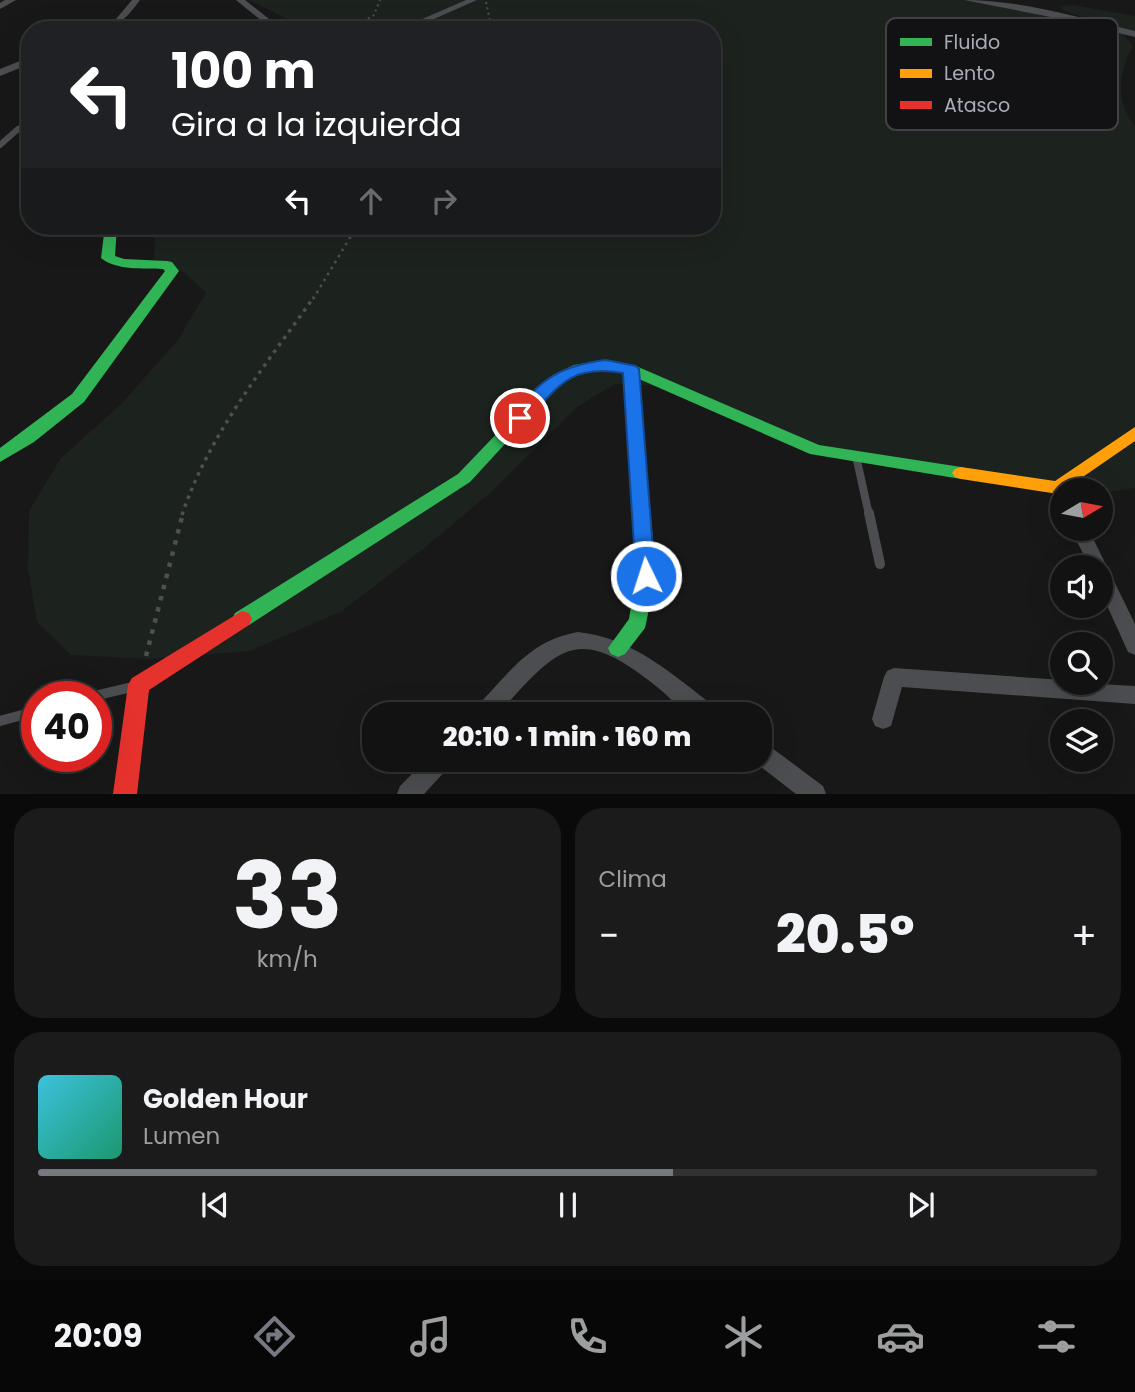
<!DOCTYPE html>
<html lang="es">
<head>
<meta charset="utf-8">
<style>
	:root { --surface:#121212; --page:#1b1b1b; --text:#f1f3f6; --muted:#9c9e9f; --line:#313232; --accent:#777980 }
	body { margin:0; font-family:Poppins,sans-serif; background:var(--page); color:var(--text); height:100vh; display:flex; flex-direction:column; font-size:26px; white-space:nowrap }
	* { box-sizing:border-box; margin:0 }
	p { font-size:23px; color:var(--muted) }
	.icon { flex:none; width:38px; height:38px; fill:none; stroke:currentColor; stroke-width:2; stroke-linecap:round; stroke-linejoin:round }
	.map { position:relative; height:794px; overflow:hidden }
	.details { display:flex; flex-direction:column; gap:14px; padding:14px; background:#0a0a0a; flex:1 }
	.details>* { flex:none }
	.banner { position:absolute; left:21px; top:21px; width:700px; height:214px; border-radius:28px; box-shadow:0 7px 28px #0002,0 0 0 2px var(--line); background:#202124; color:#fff; overflow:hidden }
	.needle { width:46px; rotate:80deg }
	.fabs { position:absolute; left:1050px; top:478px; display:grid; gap:14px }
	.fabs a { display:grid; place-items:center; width:63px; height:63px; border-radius:50%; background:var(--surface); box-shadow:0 7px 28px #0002,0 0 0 2px var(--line); font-size:35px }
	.speed { position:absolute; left:21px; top:681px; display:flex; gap:14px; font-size:35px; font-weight:700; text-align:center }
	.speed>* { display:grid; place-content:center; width:91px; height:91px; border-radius:50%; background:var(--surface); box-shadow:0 7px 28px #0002,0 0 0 2px var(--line); line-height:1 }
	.speed .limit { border:10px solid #d22; background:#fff; color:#111 }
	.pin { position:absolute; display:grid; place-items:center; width:60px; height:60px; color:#fff; margin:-30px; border:4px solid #fff; border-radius:50%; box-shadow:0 2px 7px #0007 }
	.me { position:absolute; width:77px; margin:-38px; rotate:356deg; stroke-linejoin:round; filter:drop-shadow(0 0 5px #0008) }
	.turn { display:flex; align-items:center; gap:24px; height:147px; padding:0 35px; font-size:32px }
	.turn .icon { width:91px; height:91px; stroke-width:2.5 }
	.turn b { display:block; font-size:49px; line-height:60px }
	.lanes { display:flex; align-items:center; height:66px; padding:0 35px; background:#0003; justify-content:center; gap:35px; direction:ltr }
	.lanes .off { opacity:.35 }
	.big { font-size:52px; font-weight:800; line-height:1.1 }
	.details .card { flex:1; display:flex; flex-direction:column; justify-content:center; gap:10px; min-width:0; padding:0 24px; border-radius:28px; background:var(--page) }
	.details .dial { align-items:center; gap:0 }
	.dial b { font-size:91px; line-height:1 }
	.song { display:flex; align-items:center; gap:21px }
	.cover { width:84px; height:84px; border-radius:10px; background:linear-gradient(135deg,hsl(190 70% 55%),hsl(160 70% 35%)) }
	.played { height:7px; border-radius:4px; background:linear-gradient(90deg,var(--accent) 60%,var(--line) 60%) }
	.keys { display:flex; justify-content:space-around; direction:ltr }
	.heat { display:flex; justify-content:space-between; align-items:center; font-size:38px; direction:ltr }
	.details .tiles { flex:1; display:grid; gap:14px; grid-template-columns:1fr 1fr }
	.card:last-child { grid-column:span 2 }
	.trip { position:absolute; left:362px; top:702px; width:410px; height:70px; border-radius:28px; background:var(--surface); box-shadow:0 7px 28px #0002,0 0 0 2px var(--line); font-weight:800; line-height:70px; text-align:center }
	.tabs { display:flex; height:112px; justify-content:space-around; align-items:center; background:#070707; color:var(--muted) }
	.tabs .icon { width:49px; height:49px }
	.tabs .active { color:var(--accent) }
	.tabs b { font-size:32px; color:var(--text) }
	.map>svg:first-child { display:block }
	.green { fill:#1c221d }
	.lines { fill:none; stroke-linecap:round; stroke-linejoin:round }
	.path-far3 { stroke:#4e4f52; stroke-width:2; stroke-dasharray:2 3.5; stroke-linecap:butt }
	.path-far2 { stroke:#4e4f52; stroke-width:2.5; stroke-dasharray:2.5 4.5; stroke-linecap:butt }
	.path-far1 { stroke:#4e4f52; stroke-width:3.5; stroke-dasharray:3.5 5; stroke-linecap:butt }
	.path { stroke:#4e4f52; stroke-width:4.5; stroke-dasharray:4.5 7; stroke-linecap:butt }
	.lane-far3 { stroke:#4c4d50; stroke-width:4.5 }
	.lane-far2 { stroke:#4c4d50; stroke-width:6 }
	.lane-far1 { stroke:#4c4d50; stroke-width:8 }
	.lane { stroke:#4c4d50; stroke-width:10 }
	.street { fill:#4c4d50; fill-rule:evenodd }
	.fast { fill:#30b455; fill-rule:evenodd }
	.slow { fill:#ff9f0a; fill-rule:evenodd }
	.jam { fill:#e5322d; fill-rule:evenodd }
	.route { fill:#1a73e8; stroke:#114b97; stroke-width:2 }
	.key { fill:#121214; stroke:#404045; stroke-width:2 }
	.key-label { font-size:19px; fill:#aaadb8 }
</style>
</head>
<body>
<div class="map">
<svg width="1135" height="794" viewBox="0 0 1135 794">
	<rect width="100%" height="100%" fill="#181818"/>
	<path class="green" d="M249,0h720l126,22 -32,-12 -3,-4 13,-1 62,11v17l-36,-9 24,10 10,12c-15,27 -18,55 2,80v362l-34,5v-3h-39v3l-209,-34 -196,-73 -42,-2 -38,23 -86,85 -63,53 -86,66 -92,40 -101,8 -78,-4 -34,-33 -9,-53 1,-58 32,-53 59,-53 57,-64 29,-48 -21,-20 -31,-14 1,-33h557v-196h-404z"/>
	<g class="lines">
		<g class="path-far3">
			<path d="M486,2l6,28"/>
			<path d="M349,30l25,-15 6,-15"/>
		</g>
		<path class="path-far2" d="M313,299l44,-73"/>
		<path class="path-far1" d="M182,515c27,-81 83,-149 132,-218"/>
		<path class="path" d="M146,656l37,-143"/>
		<path class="lane-far3" d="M16,131l14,-13"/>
		<path class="lane-far2" d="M0,145l18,-16"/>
		<path class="lane-far1" d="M856,456l13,59"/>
		<g class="lane">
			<path d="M869,513l11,51"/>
			<path d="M94,696l38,-9"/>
			<path d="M0,721l37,-10"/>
		</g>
		<g class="street">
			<path d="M5,0h11l-16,9v-6z"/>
			<path d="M132,0h8c-14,19 -24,30 -49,30l25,-11z"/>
			<path d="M236,0h9l38,30h-10z"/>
			<path d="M466,0h11l-68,30h-12z"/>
			<path d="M964,0c57,0 116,18 171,31v6l-74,-18z"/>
			<path d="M30,57v7l-30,12v-7z"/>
			<path d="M1070,528h18l47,96v31l-7,-3 -27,-60v-25h-11z"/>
			<path d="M578,632c55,6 94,42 137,75l3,7c-8,0 -20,2 -27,0 -12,-4 -24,-20 -34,-27 -81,-65 -98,-40 -159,27h-25l3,-7c34,-34 52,-66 102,-75z"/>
			<path d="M894,668l168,12v2l73,4v18l-233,-17 -11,39 -8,3 -8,-3 -3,-7 12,-42 3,-6z"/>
			<path d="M760,742l8,3 55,41 3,8h-30l-44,-34h8z"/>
			<path d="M426,760h26l-3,7 -25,27h-27l3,-8z"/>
		</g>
		<g class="fast">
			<path d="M105,226h12l-2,30 9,3 43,2 5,1 7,9 -95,131 -50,40 -34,20v-14l72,-54 93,-123 -2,-2c-19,-1 -46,2 -62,-11z"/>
			<path d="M606,360l30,6 183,79 142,22 6,2 3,4 -3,4 -6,2 -151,-25 -171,-75 17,197 -11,52 -20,26 -7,3 -7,-3 -3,-6 21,-29 7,-43 -12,-203c-23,-4 -40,-2 -61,8l-93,101 -221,143 -7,2 -7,-2 -3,-6 3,-6 223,-139 95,-99 21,-10z"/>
		</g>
		<path class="slow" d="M1135,427v14l-77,53 -97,-15 -6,-2 -3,-4 3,-4 6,-2 94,14z"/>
		<path class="jam" d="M242,611l7,2 3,6 -3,6 -100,65 -12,104h-24l15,-109 4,-7z"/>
	</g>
	<path class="route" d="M606,360l30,6 3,3 16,207 -2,5 -7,2 -7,-2 -3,-5 -13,-203c-53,-9 -65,13 -97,49h-12l-2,-4c25,-38 50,-53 94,-58z"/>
	<rect x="886" y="18" width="232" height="112" rx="10" class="key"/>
	<rect x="900" y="38" width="32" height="8" fill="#30b455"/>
	<rect x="900" y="69" width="32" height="9" fill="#ff9f0a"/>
	<rect x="900" y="101" width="32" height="8" fill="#e5322d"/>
	<g class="key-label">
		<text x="944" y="49">Fluido</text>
		<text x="944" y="80">Lento</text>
		<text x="944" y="112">Atasco</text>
	</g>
</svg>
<div class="fabs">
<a><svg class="needle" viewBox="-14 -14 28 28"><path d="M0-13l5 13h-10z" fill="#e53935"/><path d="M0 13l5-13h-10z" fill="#9c9e9f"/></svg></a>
<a><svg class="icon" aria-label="sound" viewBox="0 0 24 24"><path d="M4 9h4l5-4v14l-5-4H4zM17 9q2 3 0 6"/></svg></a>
<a><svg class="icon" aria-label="search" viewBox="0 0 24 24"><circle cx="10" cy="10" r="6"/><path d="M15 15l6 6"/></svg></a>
<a><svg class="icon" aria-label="layers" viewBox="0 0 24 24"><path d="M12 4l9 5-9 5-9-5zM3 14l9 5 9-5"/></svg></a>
</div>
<div class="speed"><div class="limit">40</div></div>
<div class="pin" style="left:520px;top:418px;background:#d93025"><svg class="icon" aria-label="arrive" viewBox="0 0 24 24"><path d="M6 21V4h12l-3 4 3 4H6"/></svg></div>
<svg class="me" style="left:646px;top:576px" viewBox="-20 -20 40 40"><circle r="17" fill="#1a73e8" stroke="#fff" stroke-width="3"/><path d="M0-11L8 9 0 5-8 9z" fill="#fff"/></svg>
<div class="trip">20:10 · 1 min · 160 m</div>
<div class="banner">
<div class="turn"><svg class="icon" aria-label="left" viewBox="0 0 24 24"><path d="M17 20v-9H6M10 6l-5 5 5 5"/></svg><div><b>100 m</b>Gira a la izquierda</div></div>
<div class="lanes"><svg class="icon" aria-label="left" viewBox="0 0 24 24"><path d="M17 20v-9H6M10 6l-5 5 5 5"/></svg><svg class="icon off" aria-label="ahead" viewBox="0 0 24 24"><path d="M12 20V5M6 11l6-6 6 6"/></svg><svg class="icon off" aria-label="right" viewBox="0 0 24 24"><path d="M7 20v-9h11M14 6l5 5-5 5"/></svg></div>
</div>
</div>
<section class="details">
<div class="tiles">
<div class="card dial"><b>33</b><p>km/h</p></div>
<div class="card"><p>Clima</p>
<div class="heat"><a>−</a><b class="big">20.5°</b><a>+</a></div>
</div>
<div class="card">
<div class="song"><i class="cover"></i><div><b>Golden Hour</b><p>Lumen</p></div></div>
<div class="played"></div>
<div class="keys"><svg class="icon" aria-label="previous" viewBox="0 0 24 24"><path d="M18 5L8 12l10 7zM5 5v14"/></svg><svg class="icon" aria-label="pause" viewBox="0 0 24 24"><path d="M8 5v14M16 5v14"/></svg><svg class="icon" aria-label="next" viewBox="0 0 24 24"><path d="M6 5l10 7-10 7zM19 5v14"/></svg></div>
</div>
</div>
</section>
<nav class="tabs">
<b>20:09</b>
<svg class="icon active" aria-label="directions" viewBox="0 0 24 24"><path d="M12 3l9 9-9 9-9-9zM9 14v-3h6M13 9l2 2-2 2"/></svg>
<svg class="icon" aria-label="music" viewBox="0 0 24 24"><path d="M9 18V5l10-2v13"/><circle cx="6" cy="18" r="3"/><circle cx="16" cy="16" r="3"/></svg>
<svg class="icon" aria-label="phone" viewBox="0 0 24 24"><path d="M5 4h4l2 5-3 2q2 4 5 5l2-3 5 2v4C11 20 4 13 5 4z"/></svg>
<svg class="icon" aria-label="climate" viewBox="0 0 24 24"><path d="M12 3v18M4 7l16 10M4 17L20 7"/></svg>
<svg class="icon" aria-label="car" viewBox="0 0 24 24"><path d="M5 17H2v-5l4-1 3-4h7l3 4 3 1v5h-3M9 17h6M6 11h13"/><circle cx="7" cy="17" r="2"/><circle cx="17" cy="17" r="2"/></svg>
<svg class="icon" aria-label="filters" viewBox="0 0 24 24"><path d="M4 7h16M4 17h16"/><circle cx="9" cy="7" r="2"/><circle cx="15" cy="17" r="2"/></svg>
</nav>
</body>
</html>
